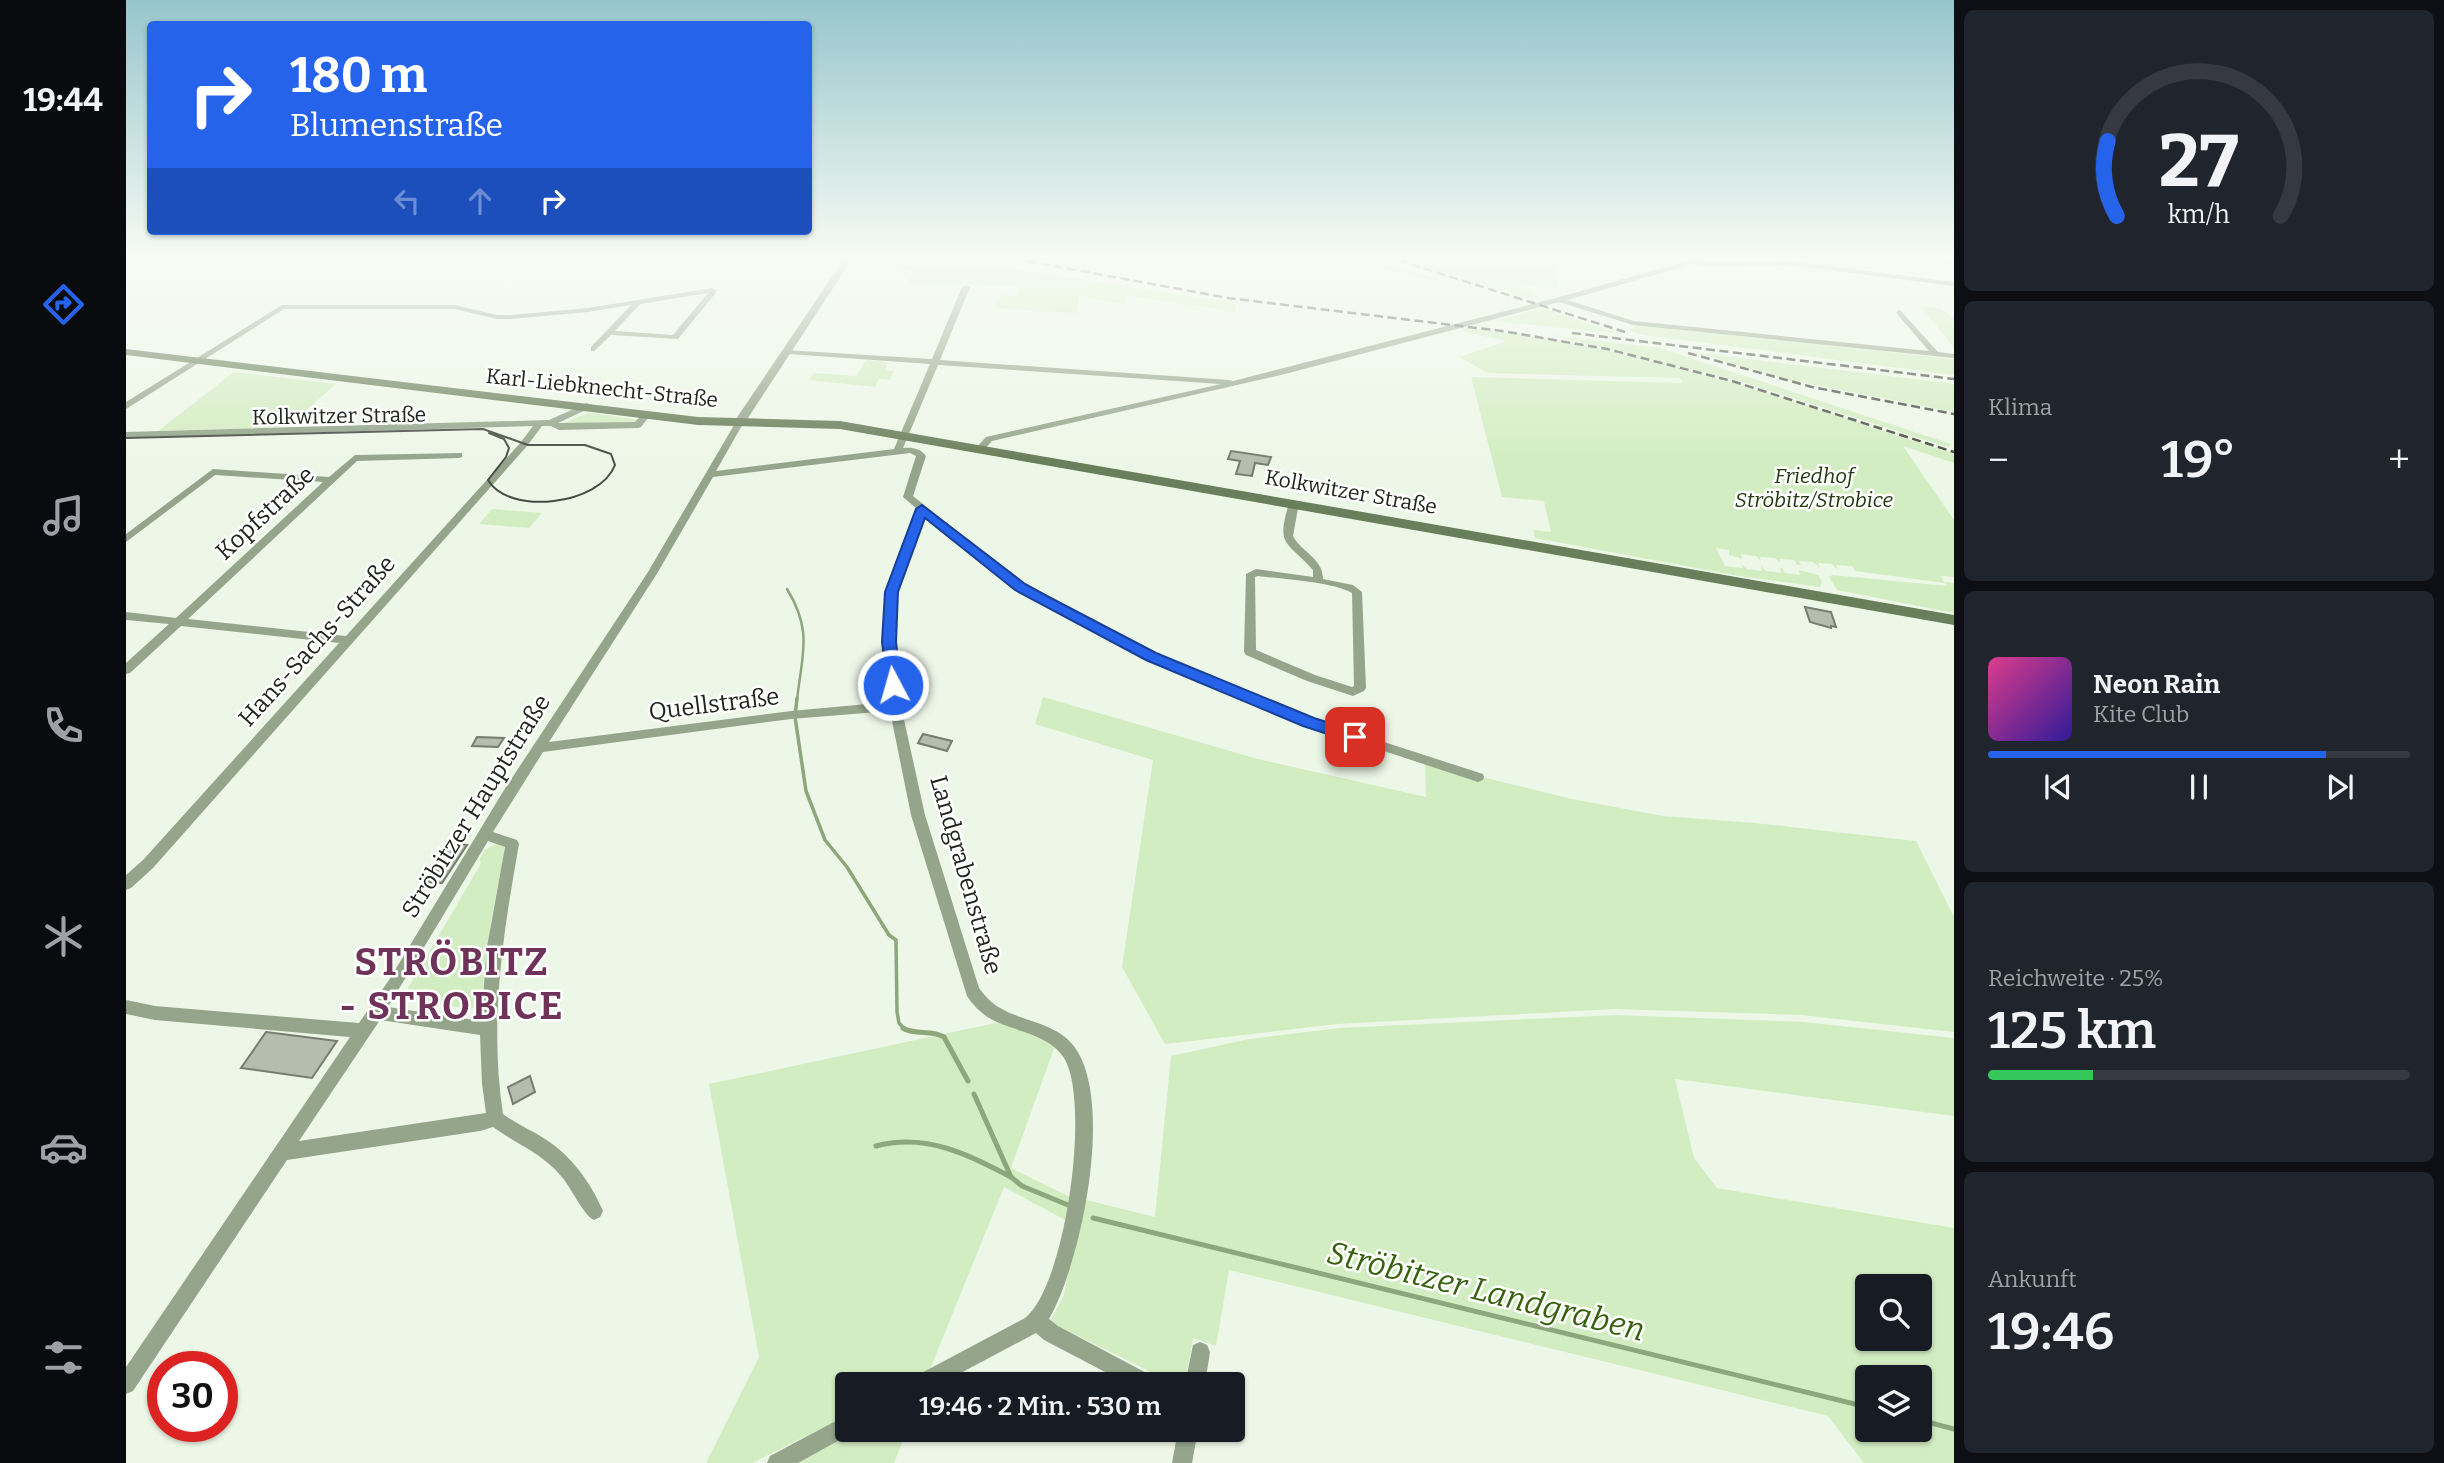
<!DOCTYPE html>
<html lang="de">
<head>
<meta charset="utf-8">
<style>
	:root { --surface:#171b24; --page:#20242c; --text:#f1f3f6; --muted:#9ea1a6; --line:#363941; --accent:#2563eb }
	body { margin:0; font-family:Bitter,serif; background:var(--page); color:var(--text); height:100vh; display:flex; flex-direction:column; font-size:26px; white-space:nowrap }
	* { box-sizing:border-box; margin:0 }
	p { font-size:23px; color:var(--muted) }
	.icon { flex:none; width:38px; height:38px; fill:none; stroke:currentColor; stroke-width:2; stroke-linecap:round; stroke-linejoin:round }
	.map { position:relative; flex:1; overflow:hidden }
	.side { display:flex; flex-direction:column; gap:10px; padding:10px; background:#0d0f14; width:490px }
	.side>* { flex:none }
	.guide { position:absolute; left:21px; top:21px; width:665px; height:214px; border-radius:7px; box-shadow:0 2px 5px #0004; background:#2563eb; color:#fff; overflow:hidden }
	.controls { position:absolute; left:1729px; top:1274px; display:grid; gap:14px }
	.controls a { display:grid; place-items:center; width:77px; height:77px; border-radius:7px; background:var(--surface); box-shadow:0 2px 5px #0004; font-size:35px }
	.speed { position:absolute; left:21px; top:1351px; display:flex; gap:14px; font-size:35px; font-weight:700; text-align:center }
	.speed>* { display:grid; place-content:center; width:91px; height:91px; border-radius:50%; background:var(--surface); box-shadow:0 2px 5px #0004; line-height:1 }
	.speed .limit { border:10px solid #d22; background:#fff; color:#111 }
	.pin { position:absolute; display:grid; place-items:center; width:60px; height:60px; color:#fff; margin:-30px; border-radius:14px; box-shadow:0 4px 10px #0006 }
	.me { position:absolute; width:77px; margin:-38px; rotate:354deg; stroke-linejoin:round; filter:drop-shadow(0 0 5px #0008) }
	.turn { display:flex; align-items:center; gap:24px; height:147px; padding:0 28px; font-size:32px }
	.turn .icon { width:91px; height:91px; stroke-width:2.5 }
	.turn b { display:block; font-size:49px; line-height:60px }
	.lanes { display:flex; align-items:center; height:66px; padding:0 28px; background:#0003; justify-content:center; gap:35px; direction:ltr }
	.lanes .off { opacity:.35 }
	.big { font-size:52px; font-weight:600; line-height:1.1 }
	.side .tile { flex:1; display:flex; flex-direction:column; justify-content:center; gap:10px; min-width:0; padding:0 24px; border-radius:10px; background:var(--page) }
	.side .dial { align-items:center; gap:0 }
	.dial svg { height:182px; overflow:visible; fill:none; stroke:var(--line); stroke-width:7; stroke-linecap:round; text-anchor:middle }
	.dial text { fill:var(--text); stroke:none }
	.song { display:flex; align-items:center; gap:21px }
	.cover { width:84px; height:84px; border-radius:10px; background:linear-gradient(135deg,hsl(330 70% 55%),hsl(250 70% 35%)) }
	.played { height:7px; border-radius:4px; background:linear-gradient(90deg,var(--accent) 80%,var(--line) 80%) }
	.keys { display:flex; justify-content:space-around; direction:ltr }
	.heat { display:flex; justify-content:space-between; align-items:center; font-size:38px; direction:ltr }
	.charge { height:10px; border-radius:5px; background:linear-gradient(90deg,#34c759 25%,var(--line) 0) }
	.trip { position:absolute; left:709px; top:1372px; width:410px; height:70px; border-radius:7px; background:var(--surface); box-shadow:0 2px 5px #0004; font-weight:600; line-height:70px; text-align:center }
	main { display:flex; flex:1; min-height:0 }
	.menu { display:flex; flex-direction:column; width:126px; justify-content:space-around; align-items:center; background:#090b0e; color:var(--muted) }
	.menu .icon { width:49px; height:49px }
	.menu .on { color:var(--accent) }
	.menu b { font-size:32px; color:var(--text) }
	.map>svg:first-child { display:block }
	.green { fill:#d3edc2; fill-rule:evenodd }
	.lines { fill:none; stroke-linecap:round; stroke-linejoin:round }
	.stream-far2 { stroke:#8da77b; stroke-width:2.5 }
	.stream-far1 { stroke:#8da77b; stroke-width:3.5 }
	.stream { stroke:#8da77b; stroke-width:5 }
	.building { fill:#b4bdae; stroke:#757d6f; stroke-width:2 }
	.minor { fill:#95a58c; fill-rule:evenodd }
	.tertiary { fill:#95a58c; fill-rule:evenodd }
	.secondary { fill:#697e5a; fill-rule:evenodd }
	.tram { stroke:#464b43; stroke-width:2 }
	.rail { stroke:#464b43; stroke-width:2.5; stroke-dasharray:9 4.5; stroke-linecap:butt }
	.route { fill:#2563eb; stroke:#184099; stroke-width:2 }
	.labels { text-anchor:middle; stroke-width:5; stroke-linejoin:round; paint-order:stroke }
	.far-street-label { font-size:21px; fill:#21251f; stroke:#fff }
	.far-park-label { font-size:21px; font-style:italic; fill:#233a11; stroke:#fff }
	.street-label { font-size:24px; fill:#21251f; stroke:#fff }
	.near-water-label { font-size:32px; font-style:italic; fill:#37610d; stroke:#fff }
	.near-district-label { font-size:38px; font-weight:bold; letter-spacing:2px; fill:#6f3259; stroke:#fff }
</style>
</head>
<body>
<main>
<nav class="menu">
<b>19:44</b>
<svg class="icon on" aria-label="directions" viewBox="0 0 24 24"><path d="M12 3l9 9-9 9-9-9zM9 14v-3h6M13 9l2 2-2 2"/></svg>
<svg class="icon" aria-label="music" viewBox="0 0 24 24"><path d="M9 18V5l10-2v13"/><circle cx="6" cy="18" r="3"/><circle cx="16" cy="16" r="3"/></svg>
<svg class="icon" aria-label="phone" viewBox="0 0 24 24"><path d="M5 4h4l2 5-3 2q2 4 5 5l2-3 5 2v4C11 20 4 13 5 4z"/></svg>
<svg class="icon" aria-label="climate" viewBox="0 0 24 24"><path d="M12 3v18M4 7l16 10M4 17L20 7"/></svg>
<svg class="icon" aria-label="car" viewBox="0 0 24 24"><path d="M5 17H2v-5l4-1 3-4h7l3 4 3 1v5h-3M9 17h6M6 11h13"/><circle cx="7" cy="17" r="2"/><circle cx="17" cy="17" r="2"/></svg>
<svg class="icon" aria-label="filters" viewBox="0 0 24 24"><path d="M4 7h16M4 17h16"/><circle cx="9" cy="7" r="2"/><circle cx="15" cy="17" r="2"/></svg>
</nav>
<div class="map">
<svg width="1828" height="1463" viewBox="0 0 1828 1463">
	<rect width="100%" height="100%" fill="#edf7e7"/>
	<g class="green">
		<path d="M730,256h71l308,47 1,9 -111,-17 -1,9 -45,-8 -3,17 -80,-5 6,-13 14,1 3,-10 -111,-3 6,-12 -60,-10z"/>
		<path d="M1201,256h26l110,30z"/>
		<path d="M1266,256h158l10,32 -41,-3 20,11 -6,4z"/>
		<path d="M1794,306l20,2 14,11v28z"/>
		<path d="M1415,308l80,26 -127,-13z"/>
		<path d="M1513,325l315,34v16l-311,-40 -14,-5z"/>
		<path d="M1341,328c168,16 328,74 487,126v9l-51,-17 51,74v57l-13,-1 3,6 10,1v30l-117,-23 -8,-13 3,-2 115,11 -2,-3 -90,-12 -3,-5 -16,-1 2,5 -6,-6 -14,-1 2,5 -7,-6 -14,-1 2,4h-4l-3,-5 -14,-1 1,4 -6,-5 -15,-1 1,4 -5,-5 -15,-2 1,5 -13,-4v-5l-13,-2 9,18 18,2 -2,-4 6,5 15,2 -1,-5 5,5 15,2 -1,-5h2l3,5 15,2 -1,-5 19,5 4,7 -2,5 -81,-11 -204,-38 -2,-8 18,2 -7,-31 -42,-4 -31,-120 212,6 -3,-5 -193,-5 -27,-16 46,-16 -45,-10z"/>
		<path d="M1425,335l109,13 291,96 -3,3 -212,-67z"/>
		<path d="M1567,352l261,32v28l-165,-32z"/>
		<path d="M740,360l22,2 -3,8 9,1 -4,9 -11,-1 -4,8 -66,-7 5,-7 43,3z"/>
		<path d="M108,372l102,12 -49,43 -129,4z"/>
		<path d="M462,413h4l46,7 -3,3h-70z"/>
		<path d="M366,509l50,4 -13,15 -50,-4z"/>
		<path d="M917,697l215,62 168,38 -1,-34 147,36 91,17 92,7 161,18 38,76v115l-153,-17 -187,-6 -276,15 -173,20 -43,-77 31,-207 -118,-36z"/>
		<path d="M370,844l8,3v7l-13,67 -10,85 -11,3 -61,-10 -1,-11 71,-121 2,-5 -2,-2 6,-10z"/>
		<path d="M1490,1015l188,7 150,16v78l-279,-37 19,79 23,30 237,40v235h-90l-36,-47 -599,-146 -13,76 -23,-8 -8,46h-10l-125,-62 14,-27 18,-96 73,18 16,-161 78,-17 90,-11zM1741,1286h53v53h-53zM1741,1377h53v53h-53z"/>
		<path d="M874,1022l56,21 -45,125 61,30 -7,22 -61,-33 -80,197h-77v32l-95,47h-46l53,-106 -50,-273z"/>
		<path d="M721,1430h60l-13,33h-111z"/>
	</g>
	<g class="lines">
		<g class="stream-far2">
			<path d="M1793,256l35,7"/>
			<path d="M661,589c26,42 15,65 10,111"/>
		</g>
		<path class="stream-far1" d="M671,698l-2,19 11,74 19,49 22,27 42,68 7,5 1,72 2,11 6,7"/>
		<g class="stream">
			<path d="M777,1028c13,8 28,1 41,9l24,44"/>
			<path d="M848,1094l37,83 11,9 46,19"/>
			<path d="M750,1146c50,-13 91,8 135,31"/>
			<path d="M967,1218l774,189"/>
			<path d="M1794,1420l34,9"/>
		</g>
	</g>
	<g class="building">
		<path d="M1105,451l40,6 -3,8 -13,-2 -3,13 -16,-2 4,-13 -12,-2z"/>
		<path d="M1679,607l26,5 5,15 -5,-1v2l-21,-6z"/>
		<path d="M797,734l29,7 -5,10 -29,-8z"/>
		<path d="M351,737l27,1 -6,9 -26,-1z"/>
		<path d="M326,843l15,2 -25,38 -16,-1z"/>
		<path d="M140,1032l71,9 -25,37 -71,-10z"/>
		<path d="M404,1076l5,16 -22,12 -5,-17z"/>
	</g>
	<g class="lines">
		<g class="minor">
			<path d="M1579,256h11l-16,6 88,-1 166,21v4l-166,-21 -88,1 -2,-1 -1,-2 -130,37 67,21 295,30 -32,-37 -1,-2 4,-2 38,42 16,2v4l-321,-33 -74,-23 -274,72 -293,67 -9,10 -3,1 -5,-3 11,-12 235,-53 -283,-19 -35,83c9,-1 17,0 23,8l-13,40 111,89 131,68 158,66 170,55 1,3 -1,3 -5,2 -173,-57 -158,-66 -131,-70 -91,-74 -29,76 -1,52 6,63 24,109 54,173c6,8 13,16 23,21 23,13 53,14 71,36 43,53 8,219 -24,274l9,7 96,51 3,7h-29l-84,-44 -8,-7 -96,51h-29l3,-7 111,-59c41,-32 66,-217 39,-260 -16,-25 -51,-26 -75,-40 -9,-6 -16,-13 -22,-22l-56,-181 -21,-104 -99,8 -248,33 -50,80 24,8 2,4c-16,90 -30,178 -16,270 13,10 28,16 42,25 26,16 46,44 58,72l-3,6 -6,3c-11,-5 -23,-33 -33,-44 -19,-23 -45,-32 -68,-49l-13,4 -193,29 -154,231 -7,3v-27l224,-330 -195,-17 -29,-6v-14l29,6 204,17 30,-43 115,-190 144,-218 89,-152 7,2 -28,49 178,-22 36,-85 -142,-10h-3v-4l147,9 30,-72 4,-2 4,2 -30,73 289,20 4,1 323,-83zM784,453l6,3 -13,41 14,12 -31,82 -3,52 6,59 -98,9 -242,31 109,-170 55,-95zM362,841l17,6 -18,100 -6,74 -93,-14zM254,1020l100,15 2,49 4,29 -187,28z"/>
			<path d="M586,288l4,2 -1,4 -37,45 -67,-4 -17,16h-3v-4l40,-42 -43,7 -77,7h-14l-42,-10h-171l-158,100v-7l156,-97h173l42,10h14l77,-7zM582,293l-35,42 -58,-4 25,-27z"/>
			<path d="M461,403l4,3 -1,2 -32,15 77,-1 9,-10 7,2 -10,13 -3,1 -79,2 -8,-4h-9l-15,20 -374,422 -22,20 -5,2v-15l17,-15 196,-217 -158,-17 -51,47 -4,1v-11l43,-39 -43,-4v-8l50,6 147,-136 -108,-7 -89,67v-8l87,-65 116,8 26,-22 107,-2v4l-3,1 -102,3 -169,158 158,17 175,-194 12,-16 -407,12v-6l423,-12z"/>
			<path d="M1168,500l5,3 -6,33c8,16 30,22 30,43l30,6 9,7 4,96 -2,3 -11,5 -46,-15 -61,-26 -2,-3 2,-78 10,-5 57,8v-7c-27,-30 -37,-23 -24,-67zM1132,576c23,3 75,6 94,17l2,93 -2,1 -37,-12 -59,-25 -1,-73z"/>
			<path d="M1074,1342l7,3 3,7 -5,32h-20l8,-39z"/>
			<path d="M721,1415v15h8l-1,2 -56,31h-31l3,-7z"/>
			<path d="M1052,1430h20l-6,33h-20z"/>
		</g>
		<path class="tertiary" d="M720,256h8l-110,168h-8l-2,-2z"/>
		<path class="secondary" d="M0,349l572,68 142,4 1114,194v10l-1114,-196 -142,-4 -572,-70z"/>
		<path class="tram" d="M0,438l357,-9 45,16h57l26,9 4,11c-15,40 -106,51 -127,15l18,-23 3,-9 -5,-9 -15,-6"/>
		<g class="rail">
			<path d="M875,256l227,42 274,33 105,18 125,32 222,71"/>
			<path d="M1259,256l240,76"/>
			<path d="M1446,333l382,46"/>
			<path d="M1562,353l124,34 142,27"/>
		</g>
	</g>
	<linearGradient id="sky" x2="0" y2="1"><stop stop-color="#96c5cc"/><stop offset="0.56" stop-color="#f7fbf4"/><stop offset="1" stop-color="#f7fbf4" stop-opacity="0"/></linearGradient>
	<rect width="1828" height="461" fill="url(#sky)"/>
	<path class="route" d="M796,505l103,79 22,12 109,57 158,65 47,15 2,4 -8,6 -52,-17 -157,-66 -131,-70 -90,-72 -27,74 -2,50 5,43 -2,4h-11l-6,-47 3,-50 31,-83z"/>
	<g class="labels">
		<g class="far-street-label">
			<text transform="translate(476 388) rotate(6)" y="7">Karl-Liebknecht-Straße</text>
			<text transform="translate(213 416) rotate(-1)" y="7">Kolkwitzer Straße</text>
			<text transform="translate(1225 492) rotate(10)" y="7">Kolkwitzer Straße</text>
		</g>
		<g class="far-park-label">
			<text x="1688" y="483">Friedhof<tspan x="1688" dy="24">Ströbitz/Strobice</tspan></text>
		</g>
		<g class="street-label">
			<text transform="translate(139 513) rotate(-43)" y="8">Kopfstraße</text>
			<text transform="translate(191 641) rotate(-48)" y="8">Hans-Sachs-Straße</text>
			<text transform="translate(588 704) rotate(-7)" y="8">Quellstraße</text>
			<text transform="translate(350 806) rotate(-58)" y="8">Ströbitzer Hauptstraße</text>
			<text transform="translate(840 875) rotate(74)" y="8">Landgrabenstraße</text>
		</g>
		<g class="near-water-label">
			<text transform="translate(1360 1291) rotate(14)" y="11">Ströbitzer Landgraben</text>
		</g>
		<g class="near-district-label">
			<text x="326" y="975">STRÖBITZ<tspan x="326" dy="44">- STROBICE</tspan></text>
		</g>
	</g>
</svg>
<div class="controls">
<a><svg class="icon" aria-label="search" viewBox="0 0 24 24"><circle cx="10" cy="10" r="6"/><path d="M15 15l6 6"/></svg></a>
<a><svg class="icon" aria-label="layers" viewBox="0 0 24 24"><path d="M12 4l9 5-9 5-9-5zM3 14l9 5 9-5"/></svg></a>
</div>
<div class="speed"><div class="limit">30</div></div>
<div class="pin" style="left:1229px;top:737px;background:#d93025"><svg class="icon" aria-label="arrive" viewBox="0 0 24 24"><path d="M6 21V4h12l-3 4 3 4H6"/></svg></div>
<svg class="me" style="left:767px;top:685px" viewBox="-20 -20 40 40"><circle r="17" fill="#2563eb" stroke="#fff" stroke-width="3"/><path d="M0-11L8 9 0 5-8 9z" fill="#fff"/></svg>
<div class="trip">19:46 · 2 Min. · 530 m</div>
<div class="guide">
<div class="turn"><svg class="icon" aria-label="right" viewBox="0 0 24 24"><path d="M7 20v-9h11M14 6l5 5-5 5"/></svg><div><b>180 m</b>Blumenstraße</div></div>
<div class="lanes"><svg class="icon off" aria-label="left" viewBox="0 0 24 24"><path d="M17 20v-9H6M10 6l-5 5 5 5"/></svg><svg class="icon off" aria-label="ahead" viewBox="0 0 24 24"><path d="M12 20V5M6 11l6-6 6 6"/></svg><svg class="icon" aria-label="right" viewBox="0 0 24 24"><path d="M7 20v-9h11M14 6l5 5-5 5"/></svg></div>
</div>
</div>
<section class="side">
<div class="tile dial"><svg viewBox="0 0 100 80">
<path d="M14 69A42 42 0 1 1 86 69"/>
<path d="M14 69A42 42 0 0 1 10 36" stroke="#2563eb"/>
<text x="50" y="56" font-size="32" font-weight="700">27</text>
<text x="50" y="72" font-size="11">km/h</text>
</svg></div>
<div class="tile"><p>Klima</p>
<div class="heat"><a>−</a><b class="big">19°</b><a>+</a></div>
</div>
<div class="tile">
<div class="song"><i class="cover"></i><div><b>Neon Rain</b><p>Kite Club</p></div></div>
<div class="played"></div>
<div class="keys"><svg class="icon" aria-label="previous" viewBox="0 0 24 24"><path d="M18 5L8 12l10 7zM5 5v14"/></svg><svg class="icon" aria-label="pause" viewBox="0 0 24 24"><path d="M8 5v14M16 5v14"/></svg><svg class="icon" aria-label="next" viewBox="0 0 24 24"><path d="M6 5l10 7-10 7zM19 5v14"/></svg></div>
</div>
<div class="tile"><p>Reichweite · 25%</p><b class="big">125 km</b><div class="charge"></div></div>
<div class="tile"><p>Ankunft</p><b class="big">19:46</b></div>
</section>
</main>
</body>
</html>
